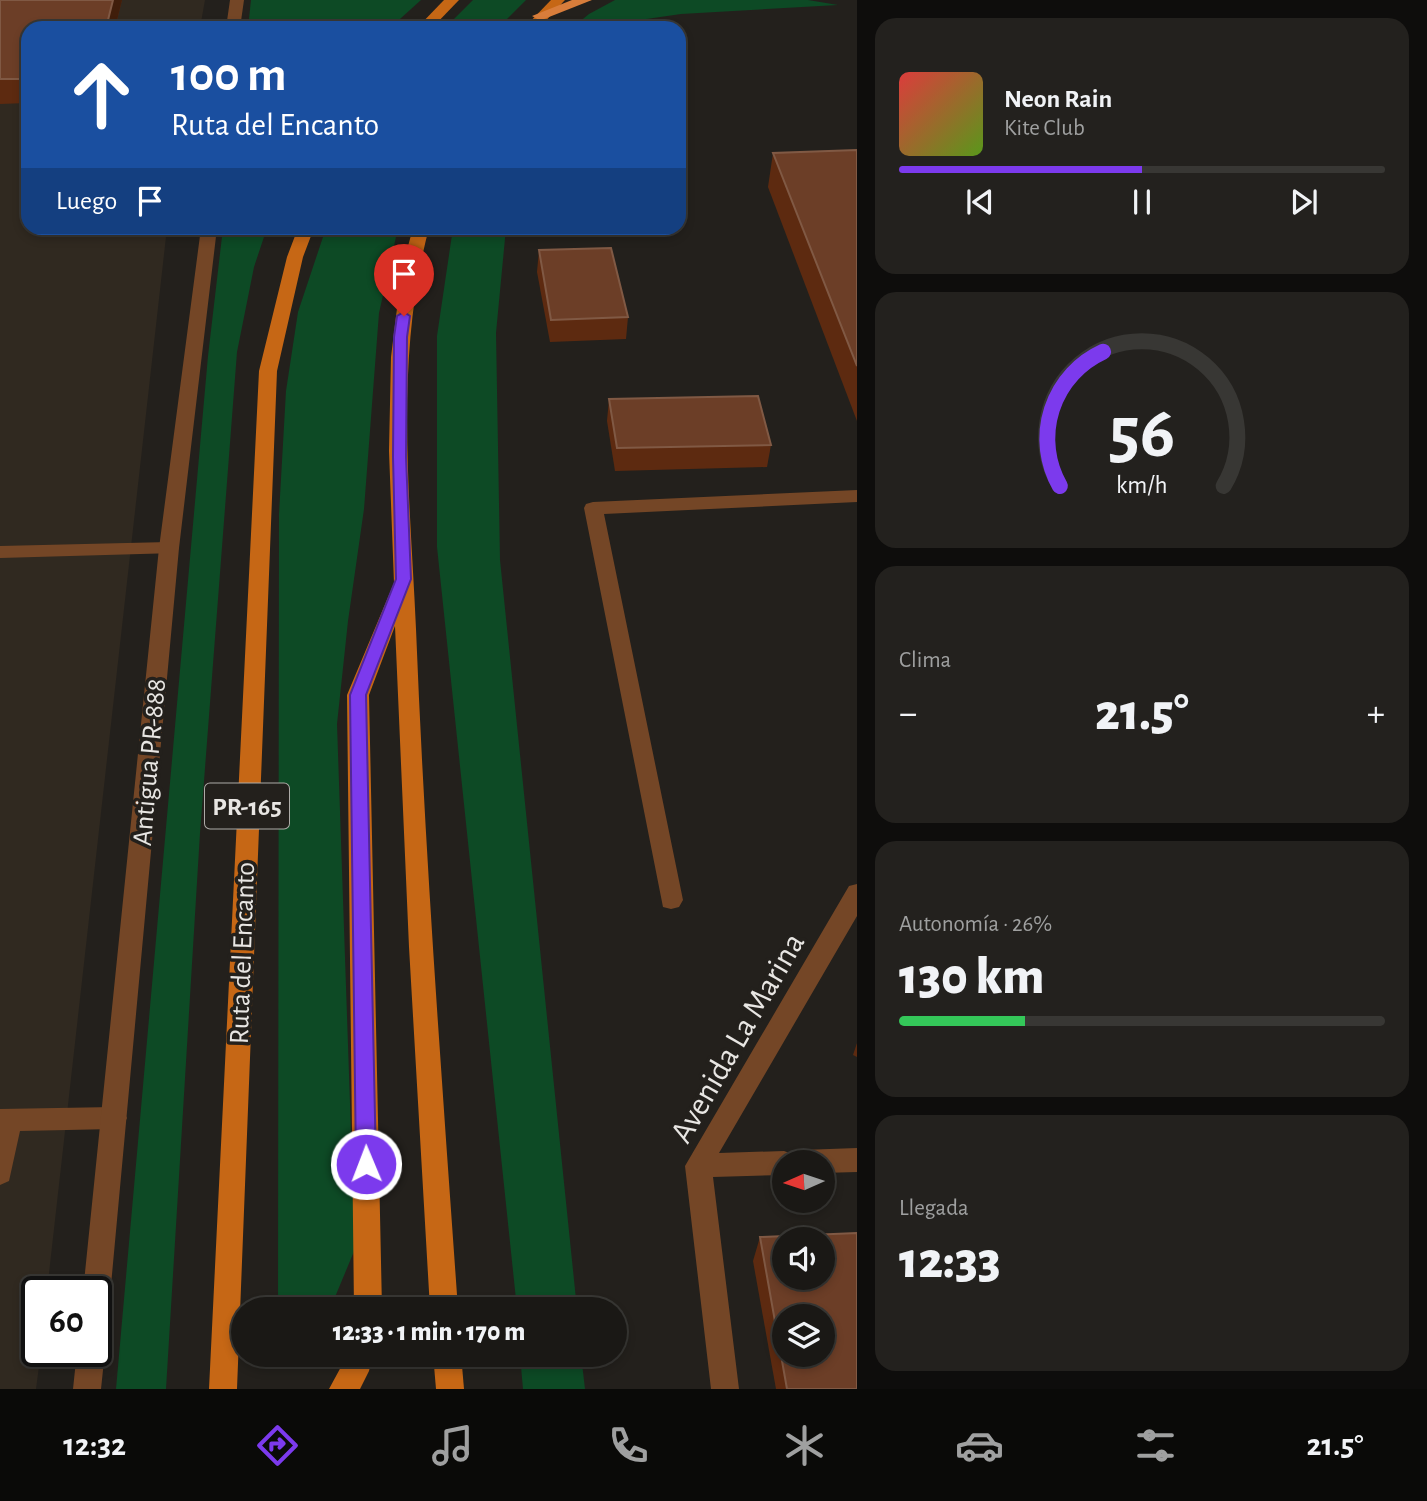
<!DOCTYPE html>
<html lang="es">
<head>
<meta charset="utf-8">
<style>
	:root { --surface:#1a1815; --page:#23211e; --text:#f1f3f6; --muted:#9fa0a0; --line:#383734; --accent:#7c3aed }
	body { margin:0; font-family:"Alegreya Sans",sans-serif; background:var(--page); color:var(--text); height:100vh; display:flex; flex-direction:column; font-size:26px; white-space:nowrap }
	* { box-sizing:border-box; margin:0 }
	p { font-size:23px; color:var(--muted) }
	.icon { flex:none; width:38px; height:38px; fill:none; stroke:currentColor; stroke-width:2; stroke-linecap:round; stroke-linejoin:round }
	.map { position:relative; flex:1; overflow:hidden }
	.details { display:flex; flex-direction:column; gap:18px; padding:18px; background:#0e0d0c; width:570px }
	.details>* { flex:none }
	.top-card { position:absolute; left:21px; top:21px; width:665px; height:214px; border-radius:21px; box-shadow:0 4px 10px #0003,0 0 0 2px var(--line); background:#1a4fa0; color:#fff; overflow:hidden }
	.needle { width:46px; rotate:267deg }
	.controls { position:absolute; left:772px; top:1150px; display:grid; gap:14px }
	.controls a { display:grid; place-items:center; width:63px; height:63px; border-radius:50%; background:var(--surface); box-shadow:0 4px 10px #0003,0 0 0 2px var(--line); font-size:35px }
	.speed { position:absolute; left:21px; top:1276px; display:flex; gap:14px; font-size:35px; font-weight:700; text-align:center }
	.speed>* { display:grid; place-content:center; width:91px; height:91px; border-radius:50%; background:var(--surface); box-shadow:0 4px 10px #0003,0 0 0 2px var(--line); line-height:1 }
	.speed .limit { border:4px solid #111; border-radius:10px; background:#fff; color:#111 }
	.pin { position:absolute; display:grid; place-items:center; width:60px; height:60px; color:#fff; margin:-72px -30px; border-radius:50% 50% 50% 0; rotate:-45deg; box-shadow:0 0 7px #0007 }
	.pin .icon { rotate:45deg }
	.me { position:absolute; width:77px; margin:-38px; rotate:359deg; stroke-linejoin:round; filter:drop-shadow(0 0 5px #0008) }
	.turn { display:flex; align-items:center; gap:24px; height:147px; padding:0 35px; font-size:32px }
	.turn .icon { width:91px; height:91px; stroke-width:2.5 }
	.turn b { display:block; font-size:49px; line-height:60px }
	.then { display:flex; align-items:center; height:66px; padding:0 35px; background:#0003; gap:14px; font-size:26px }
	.big { font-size:52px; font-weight:800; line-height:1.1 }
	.details .card { flex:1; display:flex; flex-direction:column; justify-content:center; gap:10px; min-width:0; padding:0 24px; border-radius:21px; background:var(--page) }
	.details .dial { align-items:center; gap:0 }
	.dial svg { height:182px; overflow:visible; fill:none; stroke:var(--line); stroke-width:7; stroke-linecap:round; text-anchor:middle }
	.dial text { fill:var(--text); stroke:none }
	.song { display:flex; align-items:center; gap:21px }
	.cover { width:84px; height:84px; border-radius:10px; background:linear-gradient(135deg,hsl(0 70% 55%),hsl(90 70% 35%)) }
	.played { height:7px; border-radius:4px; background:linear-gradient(90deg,var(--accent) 50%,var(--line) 50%) }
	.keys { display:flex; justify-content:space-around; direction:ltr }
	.heat { display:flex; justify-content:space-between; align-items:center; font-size:38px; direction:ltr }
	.charge { height:10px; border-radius:5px; background:linear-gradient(90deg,#34c759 26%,var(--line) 0) }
	.trip { position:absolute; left:231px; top:1297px; width:396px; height:70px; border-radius:35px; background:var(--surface); box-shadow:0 4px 10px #0003,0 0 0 2px var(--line); font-weight:800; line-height:70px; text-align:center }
	.dock { display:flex; height:112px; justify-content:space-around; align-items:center; background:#0a0a08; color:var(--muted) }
	.dock .icon { width:49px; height:49px }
	.dock .active { color:var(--accent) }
	.dock b { font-size:32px; color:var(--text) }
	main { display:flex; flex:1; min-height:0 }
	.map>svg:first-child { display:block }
	.built { fill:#302920 }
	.green { fill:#0d4a25 }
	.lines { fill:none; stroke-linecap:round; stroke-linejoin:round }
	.lane { fill:#744626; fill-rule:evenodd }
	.street { fill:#744626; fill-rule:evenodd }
	.primary { fill:#c66715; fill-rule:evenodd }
	.highway { fill:#d87d3b; fill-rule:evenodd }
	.wall { fill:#5d2a10 }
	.shaded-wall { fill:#401e0b }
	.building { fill:#6c3e27; stroke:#805944; stroke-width:2; fill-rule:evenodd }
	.route { fill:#7c3aed; stroke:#51269a; stroke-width:2 }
	.labels { text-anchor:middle; stroke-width:7; stroke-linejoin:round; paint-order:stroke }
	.shield { fill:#23201c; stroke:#adaba7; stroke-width:2 }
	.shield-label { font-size:26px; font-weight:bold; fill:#e8e6e3 }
	.street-label { font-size:28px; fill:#e8e6e3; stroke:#23201c }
	.near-street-label { font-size:33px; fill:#e8e6e3; stroke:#23201c }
</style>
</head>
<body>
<main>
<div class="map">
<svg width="857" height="1389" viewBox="0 0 857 1389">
	<rect width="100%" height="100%" fill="#23201c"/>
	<path class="built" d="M0,0h205l-5,28h-172v200h139l-120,1063 -10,1v59h4l-5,38h-36z"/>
	<g class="green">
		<path d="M251,0h170l-31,28h-142z"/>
		<path d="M473,0h53l-28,28h-53z"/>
		<path d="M615,0h193l30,5 -157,9 -69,10 -2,4h-38l17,-14z"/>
		<path d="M223,228h44l-13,39 -17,85 -37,481 -34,556h-50l92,-1033z"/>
		<path d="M326,228h72l-19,85 -15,196 -16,112 -11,103 18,525 -25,60h-52l1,-795 7,-123 12,-79z"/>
		<path d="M453,228h53l-10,105 4,227 77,749h-60l-80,-762v-211z"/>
		<path d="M520,1355h61l4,34h-62z"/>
	</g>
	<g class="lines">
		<g class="lane">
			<path d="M169,542l7,1 3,5 -3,5 -176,5v-12z"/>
			<path d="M114,1107l9,3 4,8 -4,8 -9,3 -94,2 -11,50 -9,4v-76z"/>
		</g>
		<g class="street">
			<path d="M230,0h14l-4,28h-14z"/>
			<path d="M201,228h16l-38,320 -69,748 -4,9 -10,4v-17h-13l76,-744z"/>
			<path d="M857,490v12l-253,12 79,386 -4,7 -8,2 -8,-2 -79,-399 2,-4 7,-2z"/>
			<path d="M857,884v32l-138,237 65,-2 8,3 10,-4 55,-2v24l-35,1v-11h-38v13l-71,2 26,212h-28l-26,-223 164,-280z"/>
			<path d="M96,1339l5,2 4,10 -4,38h-28l4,-38h19z"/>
		</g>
		<g class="primary">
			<path d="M444,0h15l-27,28h-15z"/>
			<path d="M551,0h14l-26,28h-15z"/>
			<path d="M298,228h16l-11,29 -26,114 -40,1018h-28l50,-1018 28,-114z"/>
			<path d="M413,228h16c-35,131 -19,267 -13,401 9,227 26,453 42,680h-28l-21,-362 -14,-321 -26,69 13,614h-28l-7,-614 47,-112 -5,-132 2,-94 11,-89z"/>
			<path d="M345,1354h28l-4,17 -9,18h-31l13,-24z"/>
			<path d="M433,1354h28l3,35h-28z"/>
		</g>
		<path class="highway" d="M572,0h20l-48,19 -5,1 -7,-4z"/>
	</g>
	<g class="wall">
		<path d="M0,0h122l-7,28h-87v75l-28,1z"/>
		<path d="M857,150v271l-89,-234 5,-34z"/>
		<path d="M539,250l89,67 -2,22 -76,3 -13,-70z"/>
		<path d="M609,399l162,46 -4,22 -152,4 -8,-50z"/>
		<path d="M857,1043v14l-4,-2z"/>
		<path d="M760,1237l97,152h-81l-23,-128z"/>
	</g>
	<path class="shaded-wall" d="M113,0h9l-7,28h-9z"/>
	<g class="building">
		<path d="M0,0h113l-7,28h-78v51h-28z"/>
		<path d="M857,150v216l-84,-213z"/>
		<path d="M611,248l17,69 -77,3 -12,-70z"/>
		<path d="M758,396l13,49 -154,3 -8,-49z"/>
		<path d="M857,1233v156h-70l-27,-152zM784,1239h38v39h-38zM784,1316h38v38h-38z"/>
	</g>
	<path class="route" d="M404,312l6,4 -3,21 -1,120 5,122 -45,116 10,469 -3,6 -7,3 -7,-3 -3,-6 -6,-469 46,-116 -3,-122 1,-120 3,-21z"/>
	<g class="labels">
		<rect class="shield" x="205" y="783.5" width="84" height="45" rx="5"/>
		<g class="shield-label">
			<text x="247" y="815">PR-165</text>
		</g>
		<g class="street-label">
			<text transform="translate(148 762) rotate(-85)" y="10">Antigua PR-888</text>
			<text transform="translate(241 953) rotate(-88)" y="10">Ruta del Encanto</text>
		</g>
		<g class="near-street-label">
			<text transform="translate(736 1037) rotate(-60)" y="12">Avenida La Marina</text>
		</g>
	</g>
</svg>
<div class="controls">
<a><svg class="needle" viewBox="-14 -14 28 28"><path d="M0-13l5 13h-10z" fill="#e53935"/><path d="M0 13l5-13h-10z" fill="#9fa0a0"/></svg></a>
<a><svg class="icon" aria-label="sound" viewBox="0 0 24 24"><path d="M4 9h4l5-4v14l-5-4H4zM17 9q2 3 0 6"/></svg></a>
<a><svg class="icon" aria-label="layers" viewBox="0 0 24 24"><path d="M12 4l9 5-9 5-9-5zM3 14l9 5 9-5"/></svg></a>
</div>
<div class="speed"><div class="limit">60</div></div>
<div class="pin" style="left:404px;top:316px;background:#d93025"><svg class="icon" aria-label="arrive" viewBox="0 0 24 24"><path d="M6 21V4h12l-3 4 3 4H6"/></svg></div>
<svg class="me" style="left:366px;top:1164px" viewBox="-20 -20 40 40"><circle r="17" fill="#7c3aed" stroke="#fff" stroke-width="3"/><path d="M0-11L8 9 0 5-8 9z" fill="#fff"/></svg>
<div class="trip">12:33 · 1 min · 170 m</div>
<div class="top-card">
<div class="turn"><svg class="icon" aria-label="ahead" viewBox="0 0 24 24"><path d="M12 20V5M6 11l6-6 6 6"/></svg><div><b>100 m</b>Ruta del Encanto</div></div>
<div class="then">Luego<svg class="icon" aria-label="arrive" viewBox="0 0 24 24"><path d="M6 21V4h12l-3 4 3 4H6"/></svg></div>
</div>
</div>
<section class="details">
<div class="card">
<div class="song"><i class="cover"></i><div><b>Neon Rain</b><p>Kite Club</p></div></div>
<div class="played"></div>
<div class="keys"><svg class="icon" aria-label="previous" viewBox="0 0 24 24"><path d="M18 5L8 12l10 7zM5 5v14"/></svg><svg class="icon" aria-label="pause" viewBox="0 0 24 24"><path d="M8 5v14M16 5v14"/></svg><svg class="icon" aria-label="next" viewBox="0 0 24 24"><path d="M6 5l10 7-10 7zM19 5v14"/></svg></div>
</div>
<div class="card dial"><svg viewBox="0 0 100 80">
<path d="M14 69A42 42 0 1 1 86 69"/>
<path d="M14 69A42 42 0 0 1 33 10" stroke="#7c3aed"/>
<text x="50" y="56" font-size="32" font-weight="700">56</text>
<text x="50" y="72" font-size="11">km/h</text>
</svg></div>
<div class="card"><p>Clima</p>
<div class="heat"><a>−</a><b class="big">21.5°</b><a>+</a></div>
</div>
<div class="card"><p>Autonomía · 26%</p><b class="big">130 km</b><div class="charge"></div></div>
<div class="card"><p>Llegada</p><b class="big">12:33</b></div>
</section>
</main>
<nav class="dock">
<b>12:32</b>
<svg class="icon active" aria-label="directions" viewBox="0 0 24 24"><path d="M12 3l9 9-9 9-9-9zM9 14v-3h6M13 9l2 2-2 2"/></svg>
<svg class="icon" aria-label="music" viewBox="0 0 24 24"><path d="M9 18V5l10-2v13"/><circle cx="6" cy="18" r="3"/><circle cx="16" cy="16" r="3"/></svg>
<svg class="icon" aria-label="phone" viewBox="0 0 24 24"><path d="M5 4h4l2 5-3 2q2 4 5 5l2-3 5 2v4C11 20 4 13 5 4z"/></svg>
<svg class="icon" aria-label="climate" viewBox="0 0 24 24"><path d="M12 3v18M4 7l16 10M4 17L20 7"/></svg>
<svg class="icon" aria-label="car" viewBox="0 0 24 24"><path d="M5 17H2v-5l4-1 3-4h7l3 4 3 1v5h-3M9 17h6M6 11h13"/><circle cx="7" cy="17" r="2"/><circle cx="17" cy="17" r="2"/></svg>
<svg class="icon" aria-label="filters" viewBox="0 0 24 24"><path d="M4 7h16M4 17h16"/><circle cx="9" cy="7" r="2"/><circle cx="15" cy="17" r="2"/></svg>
<b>21.5°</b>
</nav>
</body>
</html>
